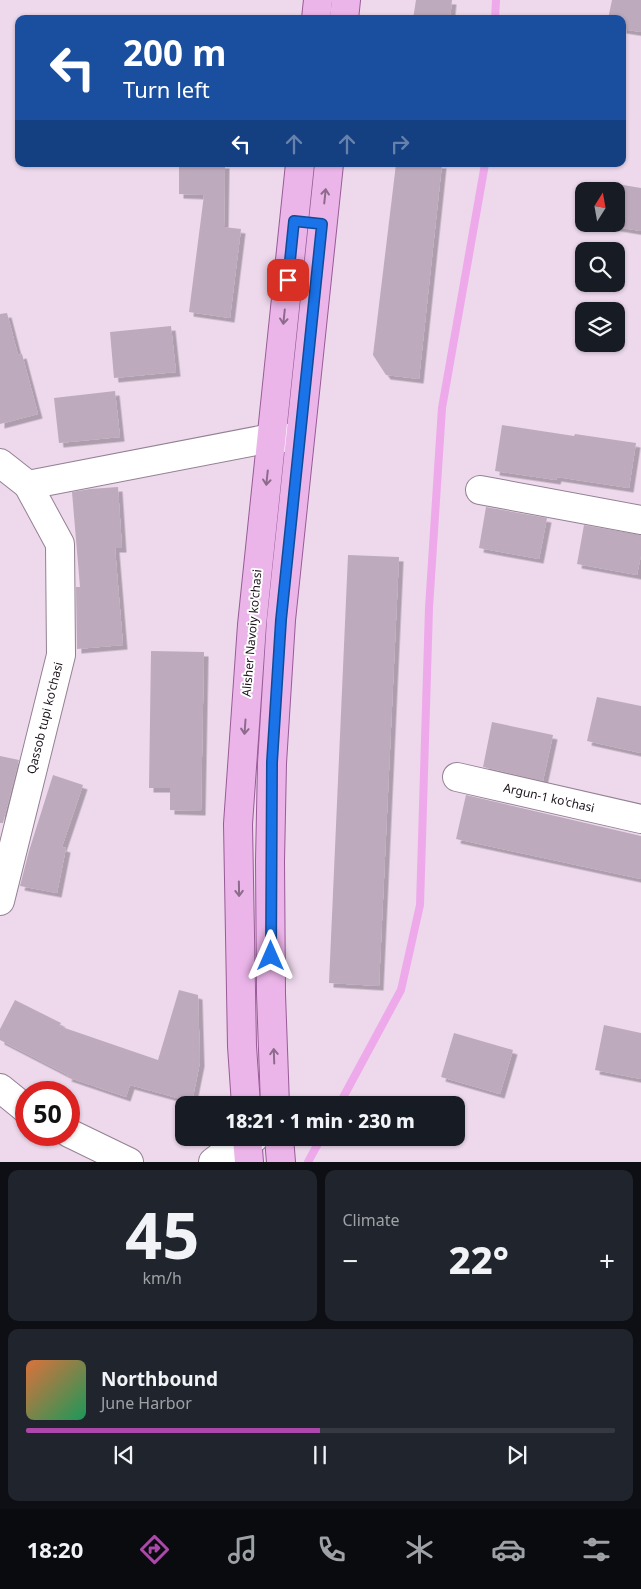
<!DOCTYPE html>
<html lang="en">
<head>
<meta charset="utf-8">
<style>
	:root { --surface:#171b24; --page:#20242c; --text:#f1f3f6; --muted:#9ea1a6; --line:#363941; --accent:#ad47ac }
	body { margin:0; font-family:"Noto Sans",sans-serif; background:var(--page); color:var(--text); height:100vh; display:flex; flex-direction:column; font-size:19px; white-space:nowrap }
	* { box-sizing:border-box; margin:0 }
	p { font-size:16px; color:var(--muted) }
	.icon { flex:none; width:28px; height:28px; fill:none; stroke:currentColor; stroke-width:2; stroke-linecap:round; stroke-linejoin:round }
	.map { position:relative; height:1162px; overflow:hidden }
	.side { display:flex; flex-direction:column; gap:8px; padding:8px; background:#0d0f14; flex:1 }
	.side>* { flex:none }
	.guide { position:absolute; left:15px; top:15px; width:611px; height:152px; border-radius:10px; box-shadow:0 1px 4px #0004; background:#1a4fa0; color:#fff; overflow:hidden }
	.needle { width:32px; rotate:11deg }
	.buttons { position:absolute; left:575px; top:182px; display:grid; gap:10px }
	.buttons a { display:grid; place-items:center; width:50px; height:50px; border-radius:10px; background:var(--surface); box-shadow:0 1px 4px #0004; font-size:25px }
	.speed { position:absolute; left:15px; top:1081px; display:flex; gap:10px; font-size:25px; font-weight:700; text-align:center }
	.speed>* { display:grid; place-content:center; width:65px; height:65px; border-radius:50%; background:var(--surface); box-shadow:0 1px 4px #0004; line-height:1 }
	.speed .limit { border:8px solid #d22; background:#fff; color:#111 }
	.pin { position:absolute; display:grid; place-items:center; width:42px; height:42px; color:#fff; margin:-21px; border-radius:10px; box-shadow:0 2px 8px #0006 }
	.me { position:absolute; width:55px; margin:-28px; rotate:0deg; stroke-linejoin:round; filter:drop-shadow(0 0 4px #0008) }
	.turn { display:flex; align-items:center; gap:18px; height:105px; padding:0 25px; font-size:22px }
	.turn .icon { width:65px; height:65px; stroke-width:2.5 }
	.turn b { display:block; font-size:35px; line-height:42px }
	.lanes { display:flex; align-items:center; height:48px; padding:0 25px; background:#0003; justify-content:center; gap:25px; direction:ltr }
	.lanes .off { opacity:.35 }
	.big { font-size:38px; font-weight:800; line-height:1.1 }
	.side .widget { flex:1; display:flex; flex-direction:column; justify-content:center; gap:8px; min-width:0; padding:0 18px; border-radius:10px; background:var(--page) }
	.side .dial { align-items:center; gap:0 }
	.dial b { font-size:65px; line-height:1 }
	.song { display:flex; align-items:center; gap:15px }
	.cover { width:60px; height:60px; border-radius:8px; background:linear-gradient(135deg,hsl(20 70% 55%),hsl(150 70% 35%)) }
	.played { height:5px; border-radius:2px; background:linear-gradient(90deg,var(--accent) 50%,var(--line) 50%) }
	.keys { display:flex; justify-content:space-around; direction:ltr }
	.heat { display:flex; justify-content:space-between; align-items:center; font-size:28px; direction:ltr }
	.side .tiles { flex:1; display:grid; gap:8px; grid-template-columns:1fr 1fr }
	.widget:last-child { grid-column:span 2 }
	.trip { position:absolute; left:175px; top:1096px; width:290px; height:50px; border-radius:10px; background:var(--surface); box-shadow:0 1px 4px #0004; font-weight:800; line-height:50px; text-align:center }
	.tabs { display:flex; height:80px; justify-content:space-around; align-items:center; background:#090b0e; color:var(--muted) }
	.tabs .icon { width:35px; height:35px }
	.tabs .active { color:var(--accent) }
	.tabs b { font-size:22px; color:var(--text) }
	.map>svg:first-child { display:block }
	.lines { fill:none; stroke-linecap:round; stroke-linejoin:round }
	.stream { stroke:#eda9ea; stroke-width:8 }
	.building { fill:#beaabd; filter:url(#shadow) }
	.minor-casing { stroke:#948193; stroke-width:30 }
	.major-casing { stroke:#985b96; stroke-width:30 }
	.minor { stroke:#fff; stroke-width:28 }
	.major { stroke:#ebb5e9; stroke-width:28 }
	.oneway { stroke:#8c6b8b }
	.route-casing { stroke:#114b97; stroke-width:12 }
	.route { stroke:#1a73e8; stroke-width:9 }
	.labels { text-anchor:middle; stroke-width:4; stroke-linejoin:round; paint-order:stroke }
	.street-label { font-size:12px; fill:#181118; stroke:#fff }
</style>
</head>
<body>
<div class="map">
<svg width="641" height="1162" viewBox="0 0 641 1162">
	<defs>
		<filter id="shadow"><feDropShadow dx="4.5" dy="4.5" stdDeviation="0" flood-color="#0004"/></filter>
	</defs>
	<rect width="100%" height="100%" fill="#edd8ec"/>
	<g class="lines">
		<g class="stream">
			<path d="M495,19l1,-19"/>
			<path d="M339,1105l62,-115 19,-85 9,-297 13,-200 43,-244"/>
			<path d="M308,1162l13,-24"/>
		</g>
	</g>
	<g class="building">
		<path d="M416,0h36l-2,19h-37z"/>
		<path d="M612,0h29v32l-19,-3v-10h-14z"/>
		<path d="M179,164h46l-1,63 17,2 -11,89 -41,-6 15,-117 -25,-1z"/>
		<path d="M396,164h46l-23,215 -33,-4 -13,-20z"/>
		<path d="M605,182l36,6v43l-43,-7h18v-33h-12z"/>
		<path d="M7,313l11,42 4,-1 16,60 -38,10v-110z"/>
		<path d="M171,326l5,46 -62,6 -4,-46z"/>
		<path d="M115,391l5,46 -61,6 -5,-45z"/>
		<path d="M502,425l72,11 1,-2 61,9 -7,45 -72,-11 -1,3 -61,-9z"/>
		<path d="M118,487l4,61h-7l8,97 -46,4 -1,-62h4l-8,-95 18,-3z"/>
		<path d="M486,507l61,11 -8,41 -60,-11z"/>
		<path d="M584,525l57,10v20l-4,20 -60,-11z"/>
		<path d="M348,555l51,2 -20,429 -50,-3z"/>
		<path d="M151,651l53,1 -3,159 -31,-1v-22h-21z"/>
		<path d="M597,697l44,9v47l-54,-12z"/>
		<path d="M492,722l61,13 -10,46 -60,-14z"/>
		<path d="M0,756l19,4 -16,63h-3z"/>
		<path d="M53,775l30,10 -21,62 4,1 -9,45 -37,-7 9,-35z"/>
		<path d="M466,795l175,41v43l-185,-40z"/>
		<path d="M179,990l19,5 2,67 -8,40 -62,-17 -4,12 -59,-20 1,-2 -68,-35v-11l15,-29 46,23 -2,3 99,34z"/>
		<path d="M604,1025l37,8v46l-46,-9z"/>
		<path d="M454,1033l59,17 -13,44 -59,-17z"/>
	</g>
	<g class="lines">
		<defs>
			<g id="minor">
				<path d="M0,463l28,22 32,59 1,111 -61,246"/>
				<path d="M28,485l243,-47h28"/>
				<path d="M480,490l161,30"/>
				<path d="M457,777l184,42"/>
				<path d="M0,1088l26,21"/>
				<path d="M69,1133l60,29"/>
				<path d="M213,1162l16,-12 25,-12"/>
			</g>
			<g id="major">
				<path d="M316,19l2,-19"/>
				<path d="M344,19l2,-19"/>
				<path d="M246,1105l-4,-59 -4,-222 14,-199 48,-461"/>
				<path d="M275,1105l-4,-111 -1,-133 2,-98 9,-143 48,-456"/>
				<path d="M247,1138l2,24"/>
				<path d="M279,1138l2,24"/>
			</g>
		</defs>
		<use href="#minor" class="minor-casing"/>
		<use href="#major" class="major-casing"/>
		<use href="#minor" class="minor"/>
		<use href="#major" class="major"/>
	</g>
	<defs><path id="oneway-shaft" d="M-6 0H5M1.5-3L5.5 0L1.5 3" fill="none" stroke-width="1.6" stroke-linecap="round" stroke-linejoin="round" transform="scale(1.25)"/></defs>
	<g class="oneway">
		<use href="#oneway-shaft" transform="translate(325 196) rotate(-84)"/>
		<use href="#oneway-shaft" transform="translate(284 317) rotate(96)"/>
		<use href="#oneway-shaft" transform="translate(267 478) rotate(96)"/>
		<use href="#oneway-shaft" transform="translate(245 727) rotate(94)"/>
		<use href="#oneway-shaft" transform="translate(239 889) rotate(89)"/>
		<use href="#oneway-shaft" transform="translate(274 1056) rotate(-92)"/>
	</g>
	<g class="lines">
		<defs>
			<path id="route" d="M271,956l1,-194 9,-142 41,-396 -28,-3 -6,59"/>
		</defs>
		<use href="#route" class="route-casing"/>
		<use href="#route" class="route"/>
	</g>
	<g class="labels">
		<g class="street-label">
			<text transform="translate(252 633) rotate(-85)" y="4">Alisher Navoiy ko'chasi</text>
			<text transform="translate(45 718) rotate(-76)" y="4">Qassob tupi ko'chasi</text>
			<text transform="translate(549 798) rotate(13)" y="4">Argun-1 ko'chasi</text>
		</g>
	</g>
</svg>
<div class="buttons">
<a><svg class="needle" viewBox="-14 -14 28 28"><path d="M0-13l5 13h-10z" fill="#e53935"/><path d="M0 13l5-13h-10z" fill="#9ea1a6"/></svg></a>
<a><svg class="icon" aria-label="search" viewBox="0 0 24 24"><circle cx="10" cy="10" r="6"/><path d="M15 15l6 6"/></svg></a>
<a><svg class="icon" aria-label="layers" viewBox="0 0 24 24"><path d="M12 4l9 5-9 5-9-5zM3 14l9 5 9-5"/></svg></a>
</div>
<div class="speed"><div class="limit">50</div></div>
<div class="pin" style="left:288px;top:280px;background:#d93025"><svg class="icon" aria-label="arrive" viewBox="0 0 24 24"><path d="M6 21V4h12l-3 4 3 4H6"/></svg></div>
<svg class="me" style="left:271px;top:956px" viewBox="-20 -20 40 40"><path d="M0-17L14 15 0 8-14 15z" fill="#1a73e8" stroke="#fff" stroke-width="4"/></svg>
<div class="trip">18:21 · 1 min · 230 m</div>
<div class="guide">
<div class="turn"><svg class="icon" aria-label="left" viewBox="0 0 24 24"><path d="M17 20v-9H6M10 6l-5 5 5 5"/></svg><div><b>200 m</b>Turn left</div></div>
<div class="lanes"><svg class="icon" aria-label="left" viewBox="0 0 24 24"><path d="M17 20v-9H6M10 6l-5 5 5 5"/></svg><svg class="icon off" aria-label="ahead" viewBox="0 0 24 24"><path d="M12 20V5M6 11l6-6 6 6"/></svg><svg class="icon off" aria-label="ahead" viewBox="0 0 24 24"><path d="M12 20V5M6 11l6-6 6 6"/></svg><svg class="icon off" aria-label="right" viewBox="0 0 24 24"><path d="M7 20v-9h11M14 6l5 5-5 5"/></svg></div>
</div>
</div>
<section class="side">
<div class="tiles">
<div class="widget dial"><b>45</b><p>km/h</p></div>
<div class="widget"><p>Climate</p>
<div class="heat"><a>−</a><b class="big">22°</b><a>+</a></div>
</div>
<div class="widget">
<div class="song"><i class="cover"></i><div><b>Northbound</b><p>June Harbor</p></div></div>
<div class="played"></div>
<div class="keys"><svg class="icon" aria-label="previous" viewBox="0 0 24 24"><path d="M18 5L8 12l10 7zM5 5v14"/></svg><svg class="icon" aria-label="pause" viewBox="0 0 24 24"><path d="M8 5v14M16 5v14"/></svg><svg class="icon" aria-label="next" viewBox="0 0 24 24"><path d="M6 5l10 7-10 7zM19 5v14"/></svg></div>
</div>
</div>
</section>
<nav class="tabs">
<b>18:20</b>
<svg class="icon active" aria-label="directions" viewBox="0 0 24 24"><path d="M12 3l9 9-9 9-9-9zM9 14v-3h6M13 9l2 2-2 2"/></svg>
<svg class="icon" aria-label="music" viewBox="0 0 24 24"><path d="M9 18V5l10-2v13"/><circle cx="6" cy="18" r="3"/><circle cx="16" cy="16" r="3"/></svg>
<svg class="icon" aria-label="phone" viewBox="0 0 24 24"><path d="M5 4h4l2 5-3 2q2 4 5 5l2-3 5 2v4C11 20 4 13 5 4z"/></svg>
<svg class="icon" aria-label="climate" viewBox="0 0 24 24"><path d="M12 3v18M4 7l16 10M4 17L20 7"/></svg>
<svg class="icon" aria-label="car" viewBox="0 0 24 24"><path d="M5 17H2v-5l4-1 3-4h7l3 4 3 1v5h-3M9 17h6M6 11h13"/><circle cx="7" cy="17" r="2"/><circle cx="17" cy="17" r="2"/></svg>
<svg class="icon" aria-label="filters" viewBox="0 0 24 24"><path d="M4 7h16M4 17h16"/><circle cx="9" cy="7" r="2"/><circle cx="15" cy="17" r="2"/></svg>
</nav>
</body>
</html>
